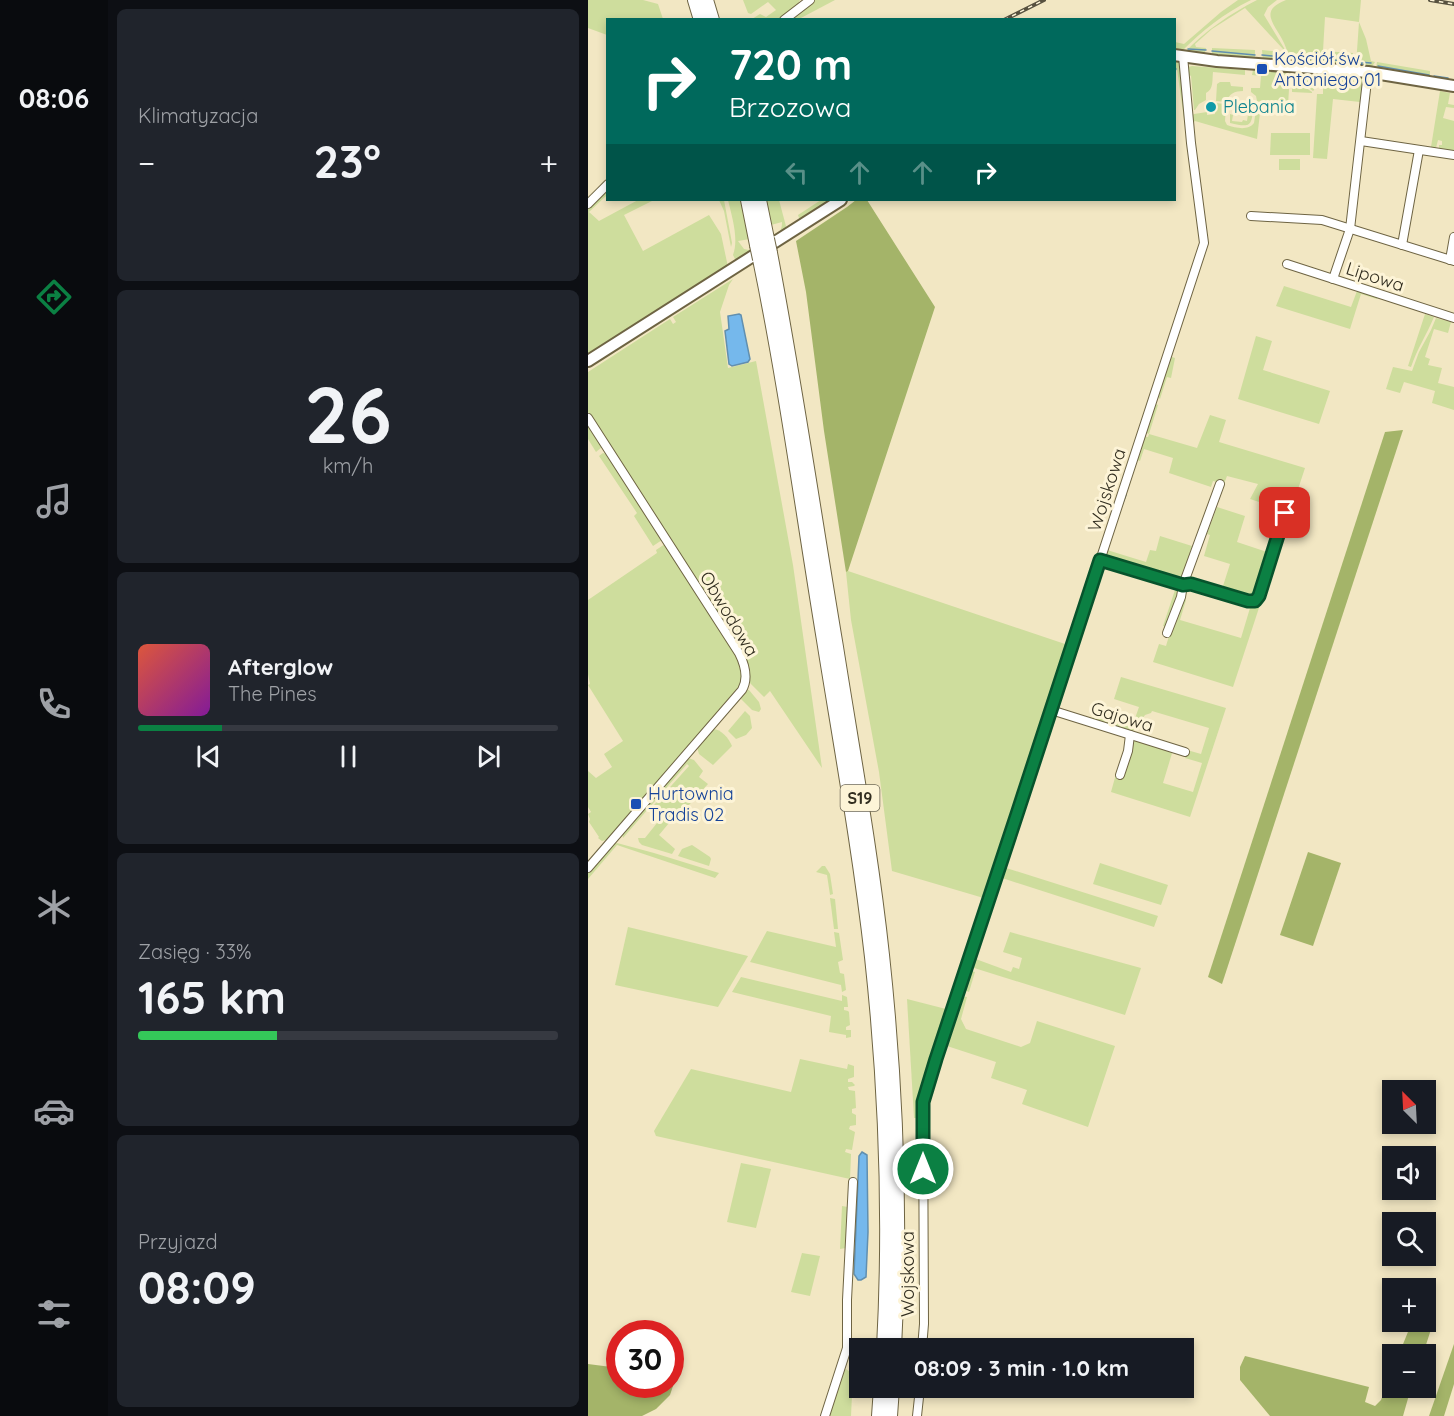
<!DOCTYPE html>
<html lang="pl">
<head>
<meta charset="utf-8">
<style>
	:root { --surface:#171b24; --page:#20242c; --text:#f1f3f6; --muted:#9ea1a6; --line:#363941; --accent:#0b8043 }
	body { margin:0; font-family:Quicksand,sans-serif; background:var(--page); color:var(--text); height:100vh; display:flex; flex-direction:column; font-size:22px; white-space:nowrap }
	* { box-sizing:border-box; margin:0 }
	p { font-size:20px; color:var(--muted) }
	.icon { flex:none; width:33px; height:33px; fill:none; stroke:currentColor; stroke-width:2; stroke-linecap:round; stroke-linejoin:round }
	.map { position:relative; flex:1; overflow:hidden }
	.drawer { display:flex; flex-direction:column; gap:9px; padding:9px; background:#0d0f14; width:480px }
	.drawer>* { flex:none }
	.guide { position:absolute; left:18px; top:18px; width:570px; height:183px; border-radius:0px; box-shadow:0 3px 9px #0003; background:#00695c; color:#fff; overflow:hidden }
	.needle { width:39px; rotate:336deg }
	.fabs { position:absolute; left:794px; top:1080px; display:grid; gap:12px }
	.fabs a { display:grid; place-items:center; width:54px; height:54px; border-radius:0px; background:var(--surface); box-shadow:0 3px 9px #0003; font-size:30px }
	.speed { position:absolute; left:18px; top:1320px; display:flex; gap:12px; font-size:30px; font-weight:700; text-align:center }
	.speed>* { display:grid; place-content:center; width:78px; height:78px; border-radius:50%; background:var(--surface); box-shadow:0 3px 9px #0003; line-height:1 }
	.speed .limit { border:9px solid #d22; background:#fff; color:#111 }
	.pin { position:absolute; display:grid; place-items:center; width:51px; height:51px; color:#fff; margin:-26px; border-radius:12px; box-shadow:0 3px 9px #0006 }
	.me { position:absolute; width:66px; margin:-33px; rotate:0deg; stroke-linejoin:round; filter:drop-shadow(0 0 4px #0008) }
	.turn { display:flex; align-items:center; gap:21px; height:126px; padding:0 24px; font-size:27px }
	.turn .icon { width:78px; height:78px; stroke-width:2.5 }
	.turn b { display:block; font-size:42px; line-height:51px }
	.lanes { display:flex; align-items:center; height:57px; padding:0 24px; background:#0003; justify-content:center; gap:30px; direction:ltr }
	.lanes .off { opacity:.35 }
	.big { font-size:45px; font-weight:700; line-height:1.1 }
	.drawer .card { flex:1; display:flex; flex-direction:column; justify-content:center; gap:9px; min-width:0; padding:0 21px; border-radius:9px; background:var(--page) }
	.drawer .dial { align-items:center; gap:0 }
	.dial b { font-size:78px; line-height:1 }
	.song { display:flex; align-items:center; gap:18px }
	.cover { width:72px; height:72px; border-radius:9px; background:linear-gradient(135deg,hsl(10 70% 55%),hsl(290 70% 35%)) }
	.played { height:6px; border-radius:3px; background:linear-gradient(90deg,var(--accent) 20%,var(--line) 20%) }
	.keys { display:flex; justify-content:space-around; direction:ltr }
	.heat { display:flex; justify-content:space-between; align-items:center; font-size:33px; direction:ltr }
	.charge { height:9px; border-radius:4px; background:linear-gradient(90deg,#34c759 33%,var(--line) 0) }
	.trip { position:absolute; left:261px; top:1338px; width:345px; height:60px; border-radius:0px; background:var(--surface); box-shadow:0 3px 9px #0003; font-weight:700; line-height:60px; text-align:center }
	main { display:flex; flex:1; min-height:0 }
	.dock { display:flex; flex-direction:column; width:108px; justify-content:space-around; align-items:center; background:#090b0e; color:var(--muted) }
	.dock .icon { width:42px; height:42px }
	.dock .current { color:var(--accent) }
	.dock b { font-size:27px; color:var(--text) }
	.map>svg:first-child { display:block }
	.green { fill:#cedd9d }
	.forest { fill:#a4b469 }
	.water { fill:#75b8ec; stroke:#618faf; stroke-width:1.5 }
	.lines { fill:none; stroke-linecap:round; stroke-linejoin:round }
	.stream { stroke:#618faf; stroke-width:1.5 }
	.street-casing { stroke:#6e6443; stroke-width:10 }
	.secondary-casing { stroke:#6e6443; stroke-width:14 }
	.highway-casing { stroke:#6e6443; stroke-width:16 }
	.street { stroke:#fff; stroke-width:8 }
	.secondary { stroke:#fff; stroke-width:10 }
	.highway { stroke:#fff; stroke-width:14 }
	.rail-casing { stroke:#57513f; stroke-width:4 }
	.rail { stroke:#fdf4d7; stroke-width:1.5; stroke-dasharray:4.5; stroke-linecap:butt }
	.highway-bridge-casing { stroke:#6e6443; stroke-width:16; stroke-linecap:butt }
	.highway-bridge { stroke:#fff; stroke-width:14 }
	.route-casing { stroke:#07532c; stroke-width:15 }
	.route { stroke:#0b8043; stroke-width:10 }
	.transit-dot { fill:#1a4fb4; stroke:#fdf4d7; stroke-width:2 }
	.culture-dot { fill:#0f9aa8; stroke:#fdf4d7; stroke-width:2 }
	.labels { text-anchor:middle; stroke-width:6; stroke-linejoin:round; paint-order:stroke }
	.shield { fill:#fdf4d7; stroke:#6f6957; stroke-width:1.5 }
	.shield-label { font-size:16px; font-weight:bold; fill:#322e20 }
	.transit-label { font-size:18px; fill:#164399; stroke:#fdf4d7; text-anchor:start }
	.culture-label { font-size:18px; fill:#0d838f; stroke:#fdf4d7; text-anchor:start }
	.street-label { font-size:18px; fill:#322e20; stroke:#fdf4d7 }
</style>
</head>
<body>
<main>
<nav class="dock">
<b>08:06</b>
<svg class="icon current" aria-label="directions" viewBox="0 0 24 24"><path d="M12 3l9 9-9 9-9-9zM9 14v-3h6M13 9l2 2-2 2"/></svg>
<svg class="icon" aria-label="music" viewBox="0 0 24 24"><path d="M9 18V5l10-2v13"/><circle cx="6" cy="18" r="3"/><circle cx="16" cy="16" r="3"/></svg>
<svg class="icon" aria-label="phone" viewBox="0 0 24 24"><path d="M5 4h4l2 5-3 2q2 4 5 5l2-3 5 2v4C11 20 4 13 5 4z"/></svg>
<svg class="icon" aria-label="climate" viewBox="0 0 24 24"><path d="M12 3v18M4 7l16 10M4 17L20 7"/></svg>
<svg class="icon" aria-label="car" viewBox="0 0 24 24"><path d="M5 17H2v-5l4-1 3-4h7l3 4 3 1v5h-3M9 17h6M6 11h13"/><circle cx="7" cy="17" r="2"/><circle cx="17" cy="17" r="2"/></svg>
<svg class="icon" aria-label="filters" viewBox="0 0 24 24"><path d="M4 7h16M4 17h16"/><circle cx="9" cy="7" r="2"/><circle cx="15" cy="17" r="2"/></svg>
</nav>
<section class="drawer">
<div class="card"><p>Klimatyzacja</p>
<div class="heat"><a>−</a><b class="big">23°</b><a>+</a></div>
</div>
<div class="card dial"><b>26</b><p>km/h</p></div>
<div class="card">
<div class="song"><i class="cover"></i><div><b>Afterglow</b><p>The Pines</p></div></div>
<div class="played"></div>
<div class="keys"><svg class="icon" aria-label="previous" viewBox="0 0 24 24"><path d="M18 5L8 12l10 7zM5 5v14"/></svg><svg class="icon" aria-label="pause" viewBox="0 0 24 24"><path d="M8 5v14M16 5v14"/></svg><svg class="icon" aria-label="next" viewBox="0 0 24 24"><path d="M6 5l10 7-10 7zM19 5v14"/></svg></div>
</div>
<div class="card"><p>Zasięg · 33%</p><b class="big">165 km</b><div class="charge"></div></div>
<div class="card"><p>Przyjazd</p><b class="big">08:09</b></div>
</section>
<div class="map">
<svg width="866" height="1416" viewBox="0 0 866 1416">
	<rect width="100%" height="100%" fill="#f2e7c3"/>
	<g class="green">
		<path d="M0,0h55l15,4 5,15 -55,1 -1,15 -19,-7z"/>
		<path d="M155,0h57c-10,22 -28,19 -48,19l8,-5 6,3 10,-7 -8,-8 -17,12 -3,-1z"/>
		<path d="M226,0h21l-36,19 -10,1z"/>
		<path d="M650,0h13c-28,14 -48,30 -70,52l-6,-2v-8l9,2 37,-32z"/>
		<path d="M669,0h20l-9,7 -4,8 20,33 2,6v6h-23l-1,-10 19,2 2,-3 -38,-41 -33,21 -17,15 1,3 10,1 -2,8 -20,-3c22,-23 46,-39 73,-53z"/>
		<path d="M698,0h75l-2,22 7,17 5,22 4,1 -4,6 -15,-3 3,-43 -34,-5 -2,34 30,2 -2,11 -6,2 -54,-5c-3,-5 -4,-12 -7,-18 -8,-18 -27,-32 2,-43z"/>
		<path d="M624,48l43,2v7l-4,3 -39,-4z"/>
		<path d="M586,60l5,2 1,5 11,102 -14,-100 -2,-1z"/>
		<path d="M789,62l53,9v4l-2,3 -52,-10z"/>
		<path d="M604,66l53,4v5l-32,-3c-1,8 1,17 -7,21v7l-7,4 -4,6h-1l-3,-34 -3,-2v-7z"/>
		<path d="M665,70l37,3 -2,32h-19l-12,-4 -1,-5 -5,-4v-4h9l1,-12 -9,-1z"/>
		<path d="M705,73l20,1 1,16 -1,1 -20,-15z"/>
		<path d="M729,74l46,4 -3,24 -27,-3 -6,60 -14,-1 4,-64h6v-10l-6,-4z"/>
		<path d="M704,78l20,14v1l-20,-1z"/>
		<path d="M632,82h10l1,4 12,1v4c-8,0 -15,3 -16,11l-11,-1 1,-17z"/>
		<path d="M852,91l10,2 -2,11 6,1v3l-8,-1 -3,11 11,3v30l-15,-2v-4h3v-4l-4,-1 -2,8 -5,-1z"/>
		<path d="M662,101l4,2c-3,21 0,26 -24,20v-9l3,1 -1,6 10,1 1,-2 4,1z"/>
		<path d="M627,103l11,1 -1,17 2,4c9,3 21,6 27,-2l3,-20 4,1 -4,35 -62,-18 -3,3 -1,-8 3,-2 13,-2v3l8,-1z"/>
		<path d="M683,133h39v22h-40z"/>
		<rect x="691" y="159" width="21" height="11"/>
		<path d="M19,188v7l-18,17 10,9 39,-21h16l-30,15 19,36 66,-36 12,19 7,33 -140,89v-148z"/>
		<path d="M131,200h5l8,43 -1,4 -7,-36z"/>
		<path d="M140,200h12l10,39 -12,2 6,8 5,1 3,-2 1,4 -17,9 -3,-6c6,-16 -1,-38 -5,-55z"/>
		<path d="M176,200h15l8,30 -14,9v-4h3c5,-4 6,-7 6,-13l-11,3z"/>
		<path d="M233,200h13l-34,21 -2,-6z"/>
		<path d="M145,279l-4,6 -9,27 8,56 28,-7 37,204 29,203 -52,-77 -6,6 -14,-14 -1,-14 -7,-17 -154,-240v-40l82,-53 3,5 3,-2 -3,-5z"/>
		<path d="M696,286l67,21 6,-16 21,6 -1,2 -16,-5 -11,35 -74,-23z"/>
		<path d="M837,314l9,3c-7,17 -17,32 -23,50l-3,-1z"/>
		<path d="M79,316l2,1 -73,47 -2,-3z"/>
		<path d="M848,318l15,4 -3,11 -14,-4 -9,28 5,2 -2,6 14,3 -4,15 16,4v23l-22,-7 3,-12 -31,-9 -4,11 -14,-4 7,-22 19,4 7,-19 12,-22z"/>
		<path d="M668,336l16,5 -9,29 67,21 -11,33 -81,-25z"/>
		<path d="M581,356l6,2 -4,20 -4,-1 -7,22 -2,-2 -1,-7z"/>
		<path d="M568,404l2,1 -9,29 48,14 13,-33 16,5 -7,22 86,26 -72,219 -80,-25 6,-18 7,2 8,-27 10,-20 2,1 -6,20 61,18 9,-30 -24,-8 1,-4 29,7 31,-92 -37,-12 8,-15 -31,-8 -3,8 -11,-3 -2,6 -42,-14 4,-15 -29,-9 -4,12 -5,-2 7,-23 6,1 1,-3 -5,-2 10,-27z"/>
		<path d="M0,425l14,19v3l-6,5 -8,-13z"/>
		<path d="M15,453l4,1 55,86 -9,6 -19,-30 3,-3 -38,-57z"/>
		<path d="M629,507l28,9 -8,26 30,10 -13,44 -31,-10 7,-22 -26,-8 6,-21 -3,-1z"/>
		<path d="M572,536l32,10 -11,34 -3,1 -74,-22 3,-9 39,12 4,-12 6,1z"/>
		<path d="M77,544l74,116c4,10 4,16 0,26l-129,153 -8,2 -4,-3 1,-1 -10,-15 1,-3 -2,-5 3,-2 -3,-5v-36l8,7 16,-11 -8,-13 19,-13 -35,-56 2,-1 -2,-10v-74l69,-47 -1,-3z"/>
		<path d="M260,571l220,74 -81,254 -95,-28 -13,-99 -28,-152 -5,-48z"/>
		<path d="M589,585l4,5 -14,37 -4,-1 13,-39z"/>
		<path d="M492,624l4,1 -24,78 -4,-2z"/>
		<path d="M533,677l105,31 -36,109 -79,-25 5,-18 5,2 13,-38 39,12 -10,33 30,9 9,-29 -17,-5 2,-8 14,4 8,-26 -57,-17 -1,2 -6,2 -12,16 -4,1 -37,-11 1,-4 39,10 7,-20 -25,-8z"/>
		<path d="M158,690h3l10,12 2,7 -2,3 -7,-2 -11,-11 1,-4z"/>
		<path d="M157,711l5,5 2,12 -6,7 -10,4 -8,-8z"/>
		<path d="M124,729c8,-1 17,9 20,17l-19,19 -14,-11 -2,-7z"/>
		<path d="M100,758l6,2 9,11 -4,6 9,7 -19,21 -11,5 -5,5 1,2 -3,3 -17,-15 35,-39 -2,-2 -64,74 -1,-5z"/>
		<path d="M73,818h3l5,5 -10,12 16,14 -3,5 -30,-9 -3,-3 -1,-4h7z"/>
		<path d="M29,843l37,10 65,20 -4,5 -98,-33 -29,34v-6l23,-27z"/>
		<path d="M104,845l18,12 1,2 -2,7 -31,-10 4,-7z"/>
		<path d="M512,863l68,22 -7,20 -68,-21z"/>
		<path d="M234,866h3l5,8 3,20 -3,1 -3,-20 -11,-3z"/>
		<path d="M415,867l155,49 -4,11 -155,-50z"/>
		<path d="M242,898l5,1 3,30h-4z"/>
		<path d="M40,927l120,29 -30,51 -103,-22z"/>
		<path d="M179,931l69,16 -2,-15 5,1 4,27 -5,2 2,11 4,1 2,16 -4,2 -1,-7 -91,-23z"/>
		<path d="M422,932l131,36 -16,47 -154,-48 -2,-3 4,-6 38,14 2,-5 6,2 3,-11 -19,-6z"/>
		<path d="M381,970l6,2 -6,20 -7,-3z"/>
		<path d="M153,977l101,24v-6l5,2 1,10h-4v3l4,1 1,1 1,13 -4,2v3h5v7l-5,1v-3l-17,-3 2,-16 -99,-24z"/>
		<path d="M372,996l7,1 -6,22 5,10 55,18 9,-4 7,-22 78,25 -27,81 -66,-23 5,-14 -36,-12 5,-16 -52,-17 13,-47z"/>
		<path d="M319,999l39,10 -26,109h-6z"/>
		<path d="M212,1059l47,10 1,-5 6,2v11l-6,2v3h4l3,3 -1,1 -6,1 1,3 6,1 1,17 -4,1v4l4,2v10l-6,1 -1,3 6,3 -3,18 -6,-1 -1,3 6,2 -1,25 -194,-43 -2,-5 37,-62 100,23z"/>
		<path d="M153,1163l30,6 -15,59 -29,-6z"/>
		<path d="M254,1206l6,1 -2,41 -6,1z"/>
		<path d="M214,1253l18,3 -10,40 -19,-4z"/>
		<path d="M258,1369l4,3 2,23 -1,21h-23l15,-45z"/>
	</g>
	<g class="forest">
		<path d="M268,200h11l68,107 -87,264 -2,1 -22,-141 -18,-139 -10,-51 51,-34z"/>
		<path d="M815,430l-181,554 -14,-7 177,-545z"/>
		<path d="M720,852l33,11 -28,83 -33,-11z"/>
		<path d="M837,1311l11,3 -13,40h-24l13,-32h13z"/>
		<path d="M866,1344v40l-10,32h-15z"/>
		<path d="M657,1356l124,31 -4,15 10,4 6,-6 11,-28v16h19l-8,28h-133l-30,-36v-13z"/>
		<path d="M0,1364l31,4 1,16h50l3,2 -3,9 -14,14 -14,7h-54z"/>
	</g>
	<g class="water">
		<path d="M151,314l2,1 9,44 -2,3 -16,4 -3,-2 -4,-33 4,-2 -1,-13z"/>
		<path d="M274,1152l5,3 1,77 -2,45 -5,3h-3l-4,-6 5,-118z"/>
	</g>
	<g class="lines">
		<g class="stream">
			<path d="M600,49l18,1"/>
			<path d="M624,51l43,4"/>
			<path d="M674,55l22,2"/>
			<path d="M704,58l60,3"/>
			<path d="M771,62l12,1"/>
			<path d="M790,66l51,9"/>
			<path d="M586,73l2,-4"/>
			<path d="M846,76l14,2"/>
			<path d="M534,505l4,-10"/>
		</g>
		<defs>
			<g id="street">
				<path d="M196,20l26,-20"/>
				<path d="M773,141l93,14"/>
				<path d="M0,204l20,-20"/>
				<path d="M663,216l71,4 132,41"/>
				<path d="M814,245l17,-95"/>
				<path d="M862,260l4,-23"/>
				<path d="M699,264l167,54"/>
				<path d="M745,279l17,-50 18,-157"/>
				<path d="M0,418l151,235c6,12 10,25 3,37l-154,178"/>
				<path d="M512,560l83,25 9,-1 56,17h7l4,-5 26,-83"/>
				<path d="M579,633l14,-36 2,-12 37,-101"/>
				<path d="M463,710l134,42"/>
				<path d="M532,775l8,-24 2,-16"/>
				<path d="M334,1348l2,-24 -1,-222 32,-103 63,-188 186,-568 -13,-100 -8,-87"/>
				<path d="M237,1416l22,-68v-48l6,-118"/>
				<path d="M329,1416l3,-28"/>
			</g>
			<g id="secondary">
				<path d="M586,55l43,6 151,11 86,14"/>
				<path d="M0,361l253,-161"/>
			</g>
			<g id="highway">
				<path d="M107,0l6,20"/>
				<path d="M118,0l6,20"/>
				<path d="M160,200l9,45"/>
				<path d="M171,200l8,39"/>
				<path d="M182,253c25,131 44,263 66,394 16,102 35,205 46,308 14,130 19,262 12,393"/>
				<path d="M172,259c26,126 43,254 64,381 17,106 36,211 48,317 14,129 19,261 12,391"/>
				<path d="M291,1416l2,-28"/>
				<path d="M302,1416l2,-28"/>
			</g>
		</defs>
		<use href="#street" class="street-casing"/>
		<use href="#secondary" class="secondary-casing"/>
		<use href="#highway" class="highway-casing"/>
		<use href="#street" class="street"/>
		<use href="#secondary" class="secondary"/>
		<use href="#highway" class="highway"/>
		<defs>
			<g id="rail">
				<path d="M842,0l24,4"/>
				<path d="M416,20l40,-20"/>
			</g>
		</defs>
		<use href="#rail" class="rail-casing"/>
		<use href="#rail" class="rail"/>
		<defs>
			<g id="highway-bridge">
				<path d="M179,239l3,14"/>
				<path d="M169,245l3,14"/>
			</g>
		</defs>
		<use href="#highway-bridge" class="highway-bridge-casing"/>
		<use href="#highway-bridge" class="highway-bridge"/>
	</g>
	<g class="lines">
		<defs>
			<path id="route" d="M335,1169v-67l13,-43 82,-248 82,-251 83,25 8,-1 57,17h7l4,-5 26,-83"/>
		</defs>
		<use href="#route" class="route-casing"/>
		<use href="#route" class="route"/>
	</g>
	<g class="transit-dot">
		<rect x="668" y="63" width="12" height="12" rx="3"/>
		<rect x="42" y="798" width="12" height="12" rx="3"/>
	</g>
	<circle class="culture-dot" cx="623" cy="107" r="6"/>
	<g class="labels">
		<rect class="shield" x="252.5" y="785" width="39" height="26" rx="4.5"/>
		<g class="shield-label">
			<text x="272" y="804">S19</text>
		</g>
		<g class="transit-label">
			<text x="686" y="65">Kościół św.<tspan x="686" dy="21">Antoniego 01</tspan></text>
			<text x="60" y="800">Hurtownia<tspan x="60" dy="21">Tradis 02</tspan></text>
		</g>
		<g class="culture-label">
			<text x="635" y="113">Plebania</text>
		</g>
		<g class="street-label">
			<text transform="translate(787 277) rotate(18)" y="6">Lipowa</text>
			<text transform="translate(519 490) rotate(-72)" y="6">Wojskowa</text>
			<text transform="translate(141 614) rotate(59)" y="6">Obwodowa</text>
			<text transform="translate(534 717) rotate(17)" y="6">Gajowa</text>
			<text transform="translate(320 1274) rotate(-90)" y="6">Wojskowa</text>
		</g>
	</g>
</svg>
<div class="fabs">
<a><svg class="needle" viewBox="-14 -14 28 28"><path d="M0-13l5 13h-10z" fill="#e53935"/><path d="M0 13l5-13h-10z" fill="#9ea1a6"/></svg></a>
<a><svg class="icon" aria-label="sound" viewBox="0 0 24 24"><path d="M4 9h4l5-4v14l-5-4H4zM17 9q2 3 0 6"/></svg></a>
<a><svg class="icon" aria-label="search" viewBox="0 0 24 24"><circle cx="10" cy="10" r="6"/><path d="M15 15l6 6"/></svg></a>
<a>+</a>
<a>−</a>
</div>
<div class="speed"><div class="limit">30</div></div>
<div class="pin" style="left:697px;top:513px;background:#d93025"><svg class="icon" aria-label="arrive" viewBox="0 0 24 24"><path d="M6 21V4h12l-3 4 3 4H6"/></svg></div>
<svg class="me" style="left:335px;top:1169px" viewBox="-20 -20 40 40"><circle r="17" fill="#0b8043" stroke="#fff" stroke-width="3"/><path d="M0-11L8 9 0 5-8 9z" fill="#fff"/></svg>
<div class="trip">08:09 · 3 min · 1.0 km</div>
<div class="guide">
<div class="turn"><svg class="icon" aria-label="right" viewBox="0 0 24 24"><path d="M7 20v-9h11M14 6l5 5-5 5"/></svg><div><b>720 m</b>Brzozowa</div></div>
<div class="lanes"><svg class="icon off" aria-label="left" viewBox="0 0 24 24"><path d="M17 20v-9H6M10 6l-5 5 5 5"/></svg><svg class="icon off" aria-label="ahead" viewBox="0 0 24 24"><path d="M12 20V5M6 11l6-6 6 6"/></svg><svg class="icon off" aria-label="ahead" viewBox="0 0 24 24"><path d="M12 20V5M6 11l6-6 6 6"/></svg><svg class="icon" aria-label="right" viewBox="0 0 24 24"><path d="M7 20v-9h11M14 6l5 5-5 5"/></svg></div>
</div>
</div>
</main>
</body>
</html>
